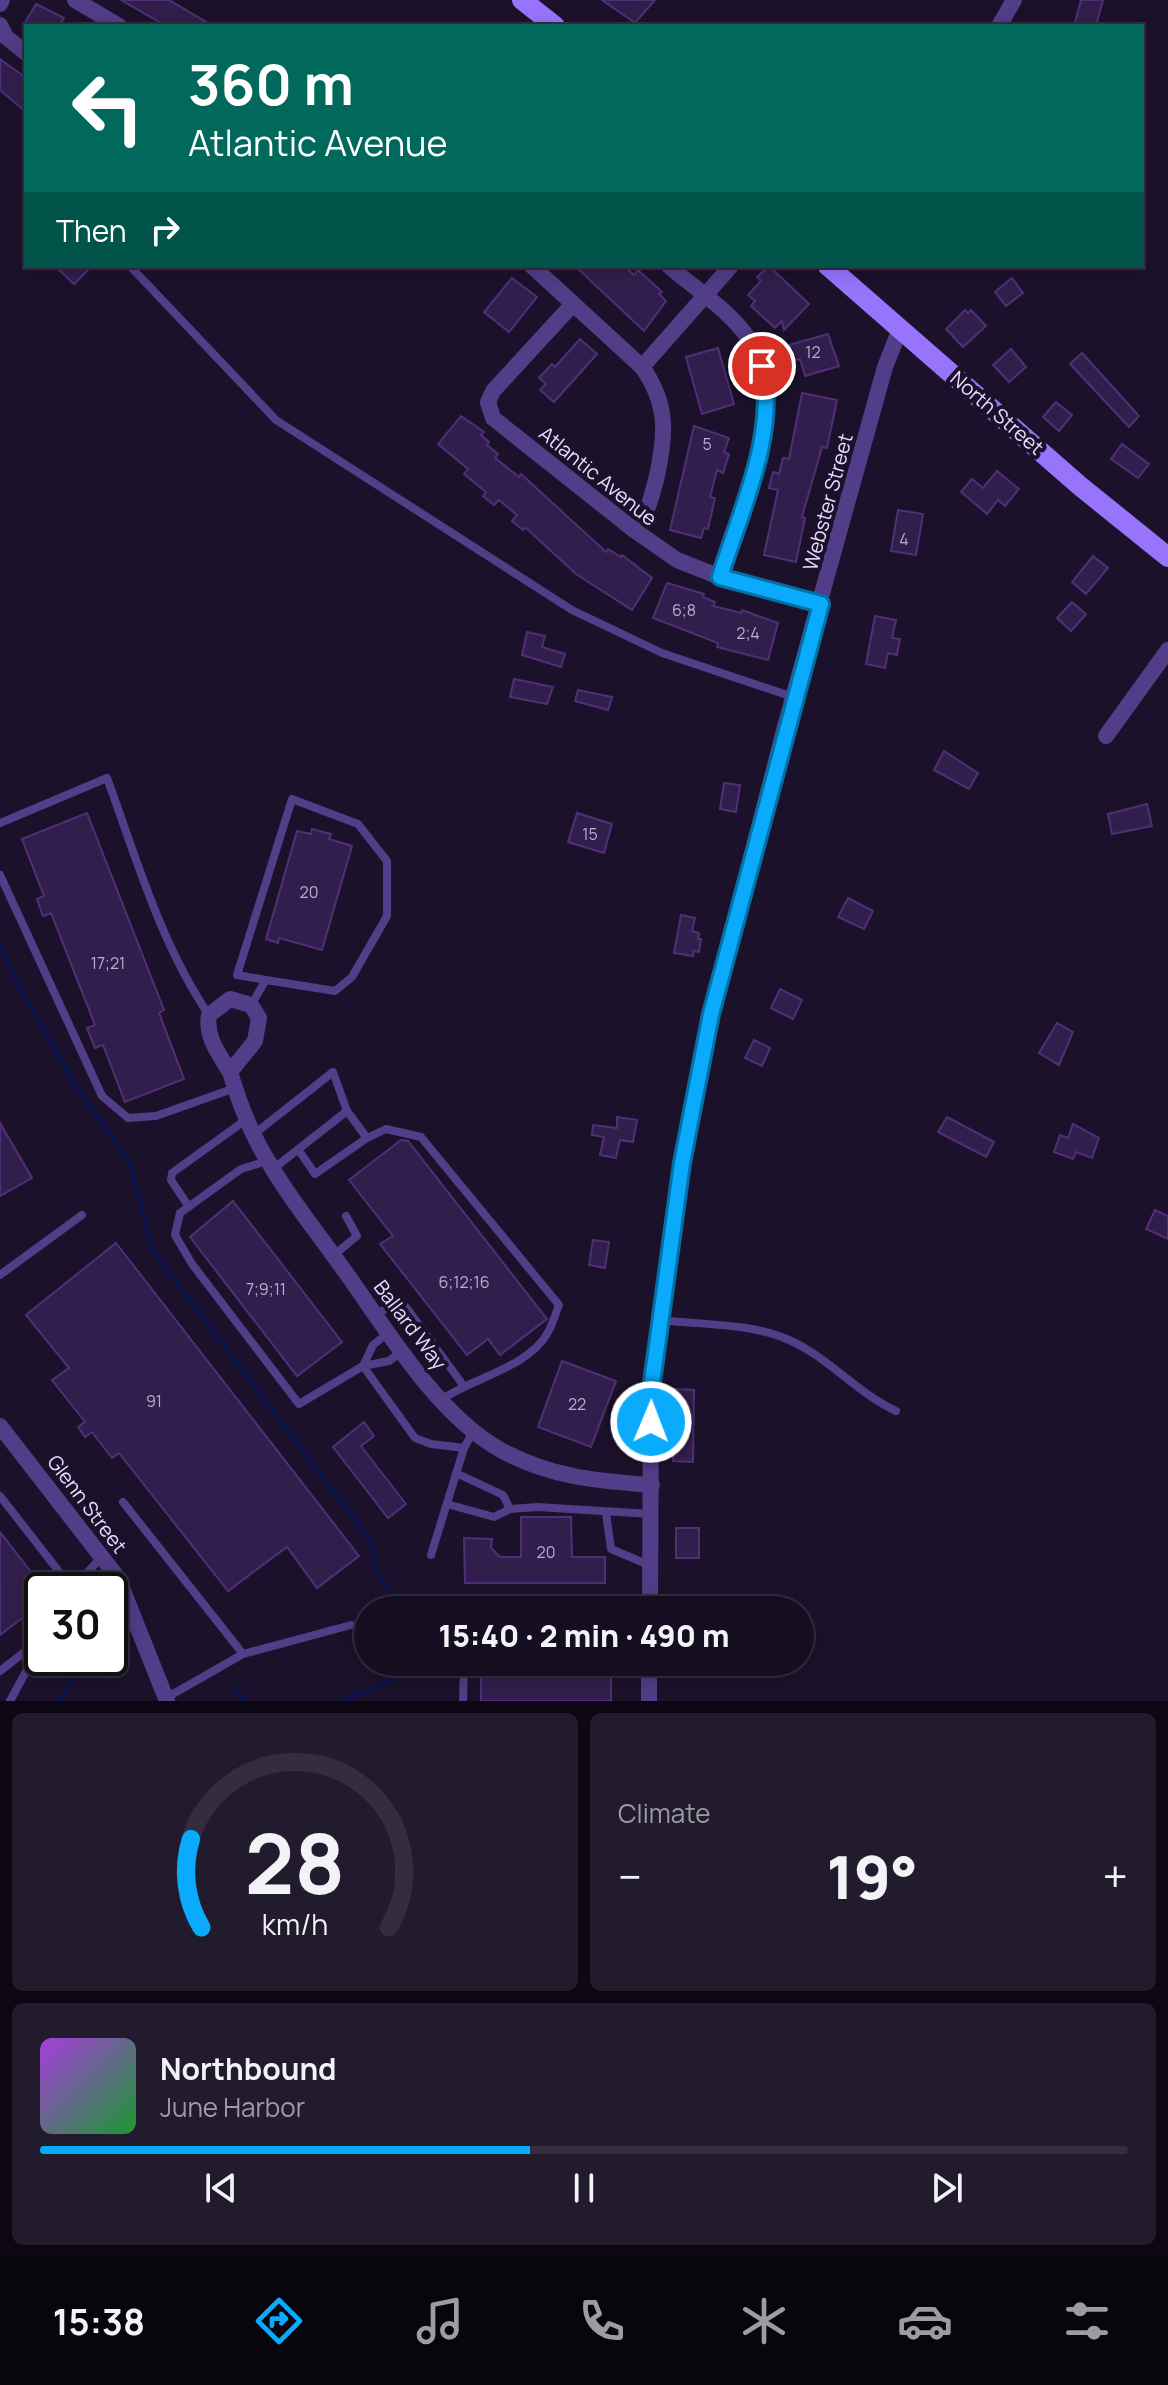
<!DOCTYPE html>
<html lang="en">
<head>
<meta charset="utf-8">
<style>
	:root { --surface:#150d20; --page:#221b2d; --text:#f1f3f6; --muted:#9d9ca5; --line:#342d3e; --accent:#0aabfc }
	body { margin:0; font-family:Manrope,sans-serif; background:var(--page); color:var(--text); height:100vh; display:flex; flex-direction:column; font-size:30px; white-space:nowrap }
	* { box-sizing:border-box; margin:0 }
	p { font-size:26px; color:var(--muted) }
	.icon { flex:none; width:44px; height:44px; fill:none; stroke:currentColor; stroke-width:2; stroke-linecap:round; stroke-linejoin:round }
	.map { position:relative; height:1701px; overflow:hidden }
	.side { display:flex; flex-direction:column; gap:12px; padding:12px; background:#0c0712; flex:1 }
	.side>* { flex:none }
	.hud { position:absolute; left:24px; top:24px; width:1120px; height:244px; border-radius:0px; box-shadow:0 4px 20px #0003,0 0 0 2px var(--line); background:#00695c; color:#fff; overflow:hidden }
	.speed { position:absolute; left:24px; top:1572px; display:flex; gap:16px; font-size:40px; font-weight:700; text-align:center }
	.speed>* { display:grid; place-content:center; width:104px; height:104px; border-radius:50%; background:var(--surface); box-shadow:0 4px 20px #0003,0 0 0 2px var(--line); line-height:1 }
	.speed .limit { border:4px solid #111; border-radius:12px; background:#fff; color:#111 }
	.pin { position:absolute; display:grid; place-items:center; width:68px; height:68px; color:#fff; margin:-34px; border:4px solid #fff; border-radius:50%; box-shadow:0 2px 8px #0007 }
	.me { position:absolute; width:88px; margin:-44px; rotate:1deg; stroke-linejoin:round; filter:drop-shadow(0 0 6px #0008) }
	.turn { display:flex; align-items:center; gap:28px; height:168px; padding:0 32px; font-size:36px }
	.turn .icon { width:104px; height:104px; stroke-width:2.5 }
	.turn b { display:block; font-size:56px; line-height:68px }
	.then { display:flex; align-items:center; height:76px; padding:0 32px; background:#0003; gap:16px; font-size:30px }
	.big { font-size:60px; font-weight:800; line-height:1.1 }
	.side .widget { flex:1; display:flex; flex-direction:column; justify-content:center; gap:12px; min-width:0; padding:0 28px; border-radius:12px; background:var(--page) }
	.side .dial { align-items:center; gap:0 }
	.dial svg { height:208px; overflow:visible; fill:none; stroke:var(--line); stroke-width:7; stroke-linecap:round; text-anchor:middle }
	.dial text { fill:var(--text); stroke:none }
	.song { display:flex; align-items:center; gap:24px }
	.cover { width:96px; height:96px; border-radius:12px; background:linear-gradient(135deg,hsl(280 70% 55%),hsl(130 70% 35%)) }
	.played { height:8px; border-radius:4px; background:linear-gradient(90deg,var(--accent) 45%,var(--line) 45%) }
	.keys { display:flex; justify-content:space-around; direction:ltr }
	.heat { display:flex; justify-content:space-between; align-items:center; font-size:44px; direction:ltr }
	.side .tiles { flex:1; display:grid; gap:12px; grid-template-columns:1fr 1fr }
	.widget:last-child { grid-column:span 2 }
	.trip { position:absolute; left:354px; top:1596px; width:460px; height:80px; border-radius:40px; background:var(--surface); box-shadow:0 4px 20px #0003,0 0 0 2px var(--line); font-weight:800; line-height:80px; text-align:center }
	.tabs { display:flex; height:128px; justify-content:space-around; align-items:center; background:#08050d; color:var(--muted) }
	.tabs .icon { width:56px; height:56px }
	.tabs .selected { color:var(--accent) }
	.tabs b { font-size:36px; color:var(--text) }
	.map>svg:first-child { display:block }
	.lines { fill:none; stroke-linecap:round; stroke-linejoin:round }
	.stream { stroke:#0c1449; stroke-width:5 }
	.building { fill:#321e4c; stroke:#4f3077; stroke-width:2 }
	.service { stroke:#523d89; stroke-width:8 }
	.minor { stroke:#523d89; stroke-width:16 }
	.secondary { stroke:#9874fd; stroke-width:20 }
	.route-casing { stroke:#066fa4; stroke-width:20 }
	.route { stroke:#0aabfc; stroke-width:14 }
	.labels { text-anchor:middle; stroke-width:8; stroke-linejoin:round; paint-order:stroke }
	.number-label { font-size:16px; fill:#baacd2 }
	.street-label { font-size:20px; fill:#e8dcff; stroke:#1c112b }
</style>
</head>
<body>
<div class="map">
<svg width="1168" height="1701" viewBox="0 0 1168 1701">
	<rect width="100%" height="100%" fill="#1c112b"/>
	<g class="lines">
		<g class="stream">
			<path d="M0,943l18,42 61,106 50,70 24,90 218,290 5,31 30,38"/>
			<path d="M235,1688l10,13"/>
			<path d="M59,1701l29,-43"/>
			<path d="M342,1701l54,-23 8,-16"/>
		</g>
	</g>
	<g class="building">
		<path d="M121,0h48l44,26h-47z"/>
		<path d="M602,0h53l-20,23z"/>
		<path d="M1081,0h22l-7,26h-22z"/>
		<path d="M36,4l28,14 -5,8h-36z"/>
		<path d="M0,59l26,19v34l-26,-22z"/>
		<path d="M55,266h37l-18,18z"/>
		<path d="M575,266h49l10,9 4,-5 24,22 -3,2 7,7 -22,30z"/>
		<path d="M769,266l40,38 -25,26 -2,-9 -7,7 -24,-22 4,-5 -7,-6 13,-14 -4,-4z"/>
		<path d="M512,278l25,19 -28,35 -25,-20z"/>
		<path d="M1012,278l11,15 -17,13 -11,-14z"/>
		<path d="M965,310l3,3 3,-3 15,16 -23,21 -17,-18z"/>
		<path d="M828,334l11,32 -34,10 -5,-17 -7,2 -4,-16z"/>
		<path d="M580,339l17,15 -43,48 -14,-12 6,-6 -7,-6 13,-14 3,3z"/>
		<path d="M718,348l16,56 -32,10 -16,-57z"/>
		<path d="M1011,349l15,18 -17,15 -16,-17z"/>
		<path d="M1082,353l57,63 -10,11 -59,-63z"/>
		<path d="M802,393l35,7 -10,48 -5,-1 -20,70 3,1 -9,44 -32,-7 14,-65 -9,-2 4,-16 6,2 4,-16 6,1z"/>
		<path d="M1056,402l16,13 -13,16 -16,-14z"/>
		<path d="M461,416l23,16 -3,3 8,7 -2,3 11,9 -3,4 24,19 2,-3 85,78 2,-3 13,8 1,-2 30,23 -20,32 -56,-36 -50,-46 -3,2 -11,-9 5,-6 -18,-15 -5,5 -11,-9 3,-4 -22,-18 4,-5 -30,-25z"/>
		<path d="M694,426l35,12 -5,14 5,2 -6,19 -6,-3 -7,27 5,1 -7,31 -4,-1 -3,10 -31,-8z"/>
		<path d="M1122,444l27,20 -11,14 -27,-19z"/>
		<path d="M997,471l22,18 -14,17 -7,-6 -11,14 -26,-22 11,-13 11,9z"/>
		<path d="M898,510l25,4 -7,41 -25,-4z"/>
		<path d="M1093,556l15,12 -22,26 -14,-12z"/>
		<path d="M667,583l37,11 -1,3 12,5 -2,4 28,7 1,-3 36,13 -10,37 -51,-13 1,-4 -65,-25z"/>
		<path d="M1072,602l14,12 -15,17 -14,-13z"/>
		<path d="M875,616l21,4 -4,18 8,1 -3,16 -9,-2 -3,15 -19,-4z"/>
		<path d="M527,632l18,4 -3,11 23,7 -4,13 -39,-12z"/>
		<path d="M514,679l39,8 -6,17 -37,-7z"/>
		<path d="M578,690l34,7 -4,13 -33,-9z"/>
		<path d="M944,751l34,22 -9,16 -35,-19z"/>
		<path d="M724,783l16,2 -4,27 -16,-3z"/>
		<path d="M1147,804l5,22 -40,8 -4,-20z"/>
		<path d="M87,813l77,197 -5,3 25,66 -59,23 -22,-57 -8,3 -8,-20 8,-3 -44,-112 -8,3 -6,-17 7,-3 -22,-57z"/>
		<path d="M577,813l35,11 -8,29 -36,-11z"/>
		<path d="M312,829l19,5 -2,5 23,7 -30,104 -43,-12 -1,5 -12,-4 31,-108 14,3z"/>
		<path d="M848,898l25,13 -9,18 -26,-12z"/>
		<path d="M681,915l14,3 -3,13 7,2 -1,6h3l-2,13 -5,-1 -1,5 -19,-3z"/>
		<path d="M780,989l22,11 -9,19 -22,-11z"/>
		<path d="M1057,1023l16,9 -14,33 -20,-12z"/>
		<path d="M754,1040l16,8 -8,18 -17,-8z"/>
		<path d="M617,1117l20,3 -4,22 -13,-2 -4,18 -16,-3 4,-18 -12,-2 1,-10 24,3z"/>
		<path d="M947,1117l47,25 -8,15 -48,-25z"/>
		<path d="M0,1123l32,55 -32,18z"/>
		<path d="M1073,1124l26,14 -7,20 -16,-6 -3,7 -19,-7 6,-17 8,3z"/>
		<path d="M401,1140l7,1 139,178 -47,36 -12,-16 -21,16 -87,-111 13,-8 -44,-56z"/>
		<path d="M233,1201l109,141 -45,34 -107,-139z"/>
		<path d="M1155,1210l13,6v23l-22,-10z"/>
		<path d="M593,1240l16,2 -4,26 -16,-3z"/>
		<path d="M116,1243l243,313 -42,32 -30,-41 -59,44 -109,-138 -7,5 -20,-26 -7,5 -7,-10 7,-5 -33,-42 17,-12 -43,-53z"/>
		<path d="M562,1361l54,20 -25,66 -53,-20z"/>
		<path d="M676,1389l18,1 -1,72 -20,-1z"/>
		<path d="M364,1422l10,14 -13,10 45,58 -18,14 -55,-71z"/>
		<path d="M521,1517h50l1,40h33v26h-140l-1,-45 28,1 -1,9 9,9h21z"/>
		<rect x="676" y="1528" width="23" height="30"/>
		<path d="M0,1532l42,54v17l-42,32z"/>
		<rect x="481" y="1662" width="130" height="39"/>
	</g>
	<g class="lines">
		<g class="service">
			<path d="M130,266l146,154 296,190 90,43 131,44"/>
			<path d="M0,823l107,-45c29,79 54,167 102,237"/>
			<path d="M0,875l102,221 26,22 28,-2 79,-28"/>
			<path d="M251,1005l15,-25 69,11 17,-14 35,-61v-55l-29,-37 -66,-25 -55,176 29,5"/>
			<path d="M254,1134l79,-62 14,39"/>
			<path d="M367,1138l19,-9 35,8 138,168c-4,10 -7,21 -12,29 -20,34 -75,44 -106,66"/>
			<path d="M267,1161l-26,8 -61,44 -5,22 17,29 107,140 64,-38 26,-5 12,-9"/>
			<path d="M273,1169l74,-58 20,27 -52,36 -17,-25"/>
			<path d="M189,1207l-18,-27 1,-7 75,-54"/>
			<path d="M334,1255l23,-19 -11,-20"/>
			<path d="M0,1275l82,-60"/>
			<path d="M377,1315l19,-14 10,6 57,78"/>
			<path d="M661,1320c40,5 91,3 128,20 39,17 68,53 107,71"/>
			<path d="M363,1366l52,72 16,6 33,4 10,-18"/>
			<path d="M363,1366l10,-21 15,-12"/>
			<path d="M0,1496l71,91"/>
			<path d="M123,1502l120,152 -77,44"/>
			<path d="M447,1504l47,13 16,-8 -7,-14 -47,-22"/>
			<path d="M510,1509l27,-2 114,7"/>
			<path d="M606,1513l5,36 38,16"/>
			<path d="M431,1555l33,-107"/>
			<path d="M70,1590l32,-33"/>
			<path d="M243,1654l108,-29"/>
			<path d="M0,1671l41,-32"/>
			<path d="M10,1701l32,-59"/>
			<path d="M463,1701l1,-39"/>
		</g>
		<g class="minor">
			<path d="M75,0l44,26"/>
			<path d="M0,4l2,-4"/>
			<path d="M0,25l6,12 20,16"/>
			<path d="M999,26l15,-26"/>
			<path d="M532,266l110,101c27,38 24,69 14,113 -5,19 -9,35 -22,50"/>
			<path d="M669,266c26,23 63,46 81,75 41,64 -9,170 -30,236"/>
			<path d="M573,304l-80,87 -5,11 5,16 141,112 43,30 43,17 101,27"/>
			<path d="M642,367l89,-101"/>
			<path d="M1106,736l62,-86"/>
			<path d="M230,1072c-11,-18 -25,-35 -21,-57l21,-16 21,6 8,13 -4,23 -25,31c9,30 21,62 38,89 21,37 49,71 73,105 44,60 93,146 158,183 49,28 98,32 153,36"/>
			<path d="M0,1426l118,152 49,123"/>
			<path d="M650,1610l1,-220 31,-227 29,-149 73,-284 101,-363 15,-38"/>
			<path d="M649,1701v-39"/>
		</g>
		<g class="secondary">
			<path d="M522,0l33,26"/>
			<path d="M828,266l252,220 88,71"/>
		</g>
	</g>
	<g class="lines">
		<defs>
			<path id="route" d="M651,1422v-32l31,-227 29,-149 110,-410 -101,-27c20,-65 58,-143 42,-211"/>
		</defs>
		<use href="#route" class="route-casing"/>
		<use href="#route" class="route"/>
	</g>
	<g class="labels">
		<g class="number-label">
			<text x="813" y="358">12</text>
			<text x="707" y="450">5</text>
			<text x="904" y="545">4</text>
			<text x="684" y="616">6;8</text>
			<text x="748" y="639">2;4</text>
			<text x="590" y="840">15</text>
			<text x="309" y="898">20</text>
			<text x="108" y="969">17;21</text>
			<text x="464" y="1288">6;12;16</text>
			<text x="266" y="1295">7;9;11</text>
			<text x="154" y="1407">91</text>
			<text x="577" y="1410">22</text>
			<text x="546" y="1558">20</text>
		</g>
		<g class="street-label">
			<text transform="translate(997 413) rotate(41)" y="7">North Street</text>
			<text transform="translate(598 476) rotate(39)" y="7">Atlantic Avenue</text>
			<text transform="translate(828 502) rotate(-75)" y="7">Webster Street</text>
			<text transform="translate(410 1325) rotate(53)" y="7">Ballard Way</text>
			<text transform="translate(87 1504) rotate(53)" y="7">Glenn Street</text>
		</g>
	</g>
</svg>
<div class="speed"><div class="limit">30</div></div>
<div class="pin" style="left:762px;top:366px;background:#d93025"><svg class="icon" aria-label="arrive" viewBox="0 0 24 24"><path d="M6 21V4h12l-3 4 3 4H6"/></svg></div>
<svg class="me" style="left:651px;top:1422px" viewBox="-20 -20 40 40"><circle r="17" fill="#0aabfc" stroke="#fff" stroke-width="3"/><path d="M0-11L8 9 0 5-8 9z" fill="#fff"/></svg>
<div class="trip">15:40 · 2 min · 490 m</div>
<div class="hud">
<div class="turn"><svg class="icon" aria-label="left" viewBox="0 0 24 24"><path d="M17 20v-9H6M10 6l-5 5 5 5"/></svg><div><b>360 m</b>Atlantic Avenue</div></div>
<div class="then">Then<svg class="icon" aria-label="right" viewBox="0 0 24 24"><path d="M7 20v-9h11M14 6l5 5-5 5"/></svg></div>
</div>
</div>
<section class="side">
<div class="tiles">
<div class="widget dial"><svg viewBox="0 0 100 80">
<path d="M14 69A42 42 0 1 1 86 69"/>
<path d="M14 69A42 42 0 0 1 10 35" stroke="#0aabfc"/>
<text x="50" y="56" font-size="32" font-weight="700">28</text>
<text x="50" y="72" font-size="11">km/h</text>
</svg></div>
<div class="widget"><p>Climate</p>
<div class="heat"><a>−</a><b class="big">19°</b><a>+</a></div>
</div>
<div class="widget">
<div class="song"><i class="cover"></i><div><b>Northbound</b><p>June Harbor</p></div></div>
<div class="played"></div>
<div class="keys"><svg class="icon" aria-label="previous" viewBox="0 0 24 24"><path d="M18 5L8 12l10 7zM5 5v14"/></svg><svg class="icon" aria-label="pause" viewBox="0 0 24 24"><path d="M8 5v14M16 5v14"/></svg><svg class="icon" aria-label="next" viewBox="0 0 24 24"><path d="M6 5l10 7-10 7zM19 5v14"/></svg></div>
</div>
</div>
</section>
<nav class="tabs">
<b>15:38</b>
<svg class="icon selected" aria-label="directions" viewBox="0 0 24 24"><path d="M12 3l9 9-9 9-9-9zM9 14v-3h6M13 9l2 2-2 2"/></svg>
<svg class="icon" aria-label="music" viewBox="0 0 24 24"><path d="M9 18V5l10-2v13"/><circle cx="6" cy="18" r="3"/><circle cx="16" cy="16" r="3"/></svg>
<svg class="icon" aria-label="phone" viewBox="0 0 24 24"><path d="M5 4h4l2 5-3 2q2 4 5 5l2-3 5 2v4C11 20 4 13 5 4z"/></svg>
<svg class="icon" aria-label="climate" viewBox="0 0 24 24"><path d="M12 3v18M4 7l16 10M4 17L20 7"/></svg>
<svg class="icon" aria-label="car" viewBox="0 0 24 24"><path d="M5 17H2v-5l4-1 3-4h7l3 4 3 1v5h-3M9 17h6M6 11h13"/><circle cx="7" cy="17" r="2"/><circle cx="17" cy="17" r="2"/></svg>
<svg class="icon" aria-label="filters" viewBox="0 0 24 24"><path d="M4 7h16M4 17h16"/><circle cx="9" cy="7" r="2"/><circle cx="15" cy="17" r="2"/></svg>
</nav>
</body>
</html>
